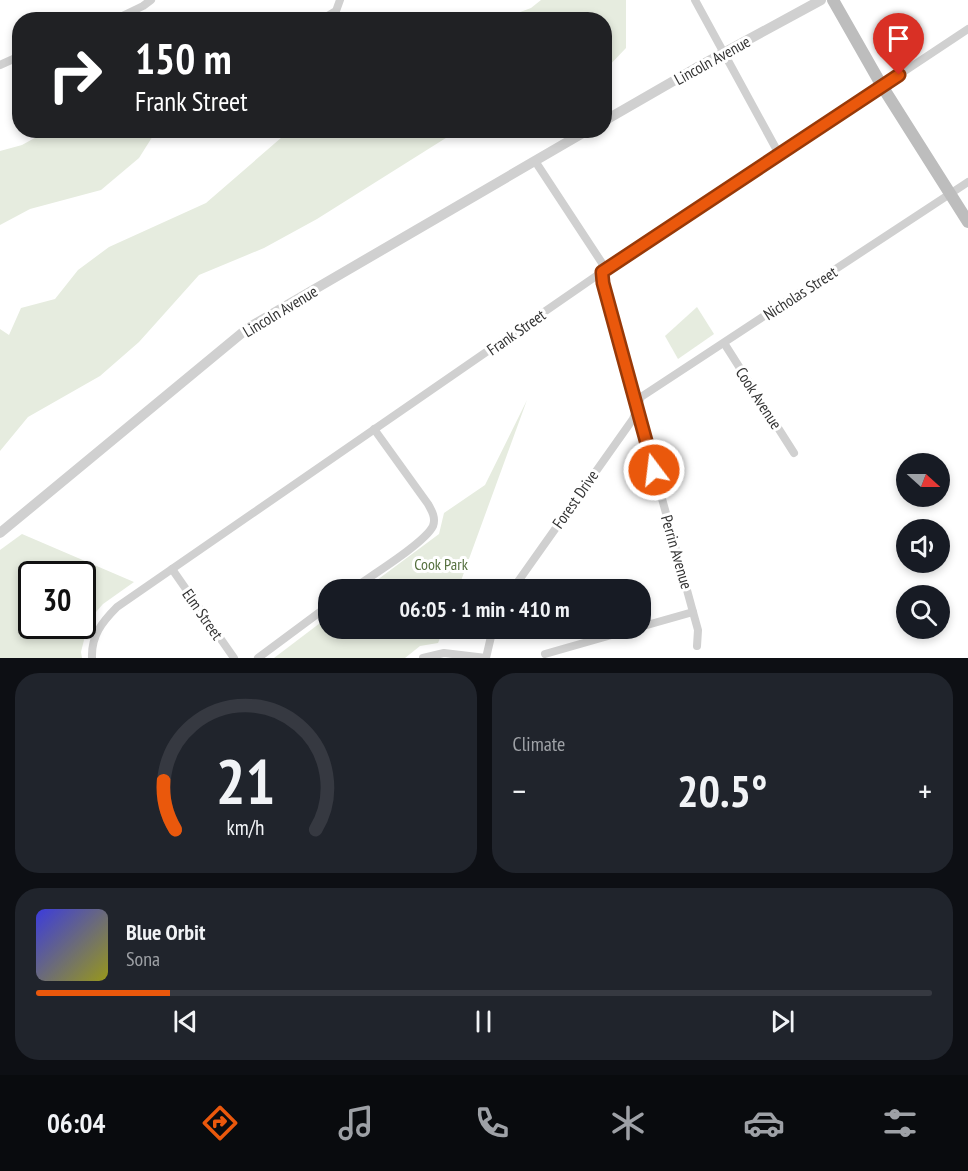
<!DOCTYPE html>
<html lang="en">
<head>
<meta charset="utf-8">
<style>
	:root { --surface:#171b24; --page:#20242c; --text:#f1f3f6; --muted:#9ea1a6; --line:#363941; --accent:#ea580c }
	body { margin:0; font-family:"PT Sans Narrow",sans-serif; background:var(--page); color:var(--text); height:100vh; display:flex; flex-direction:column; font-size:22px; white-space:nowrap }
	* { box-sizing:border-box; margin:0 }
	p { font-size:20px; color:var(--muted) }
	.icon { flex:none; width:33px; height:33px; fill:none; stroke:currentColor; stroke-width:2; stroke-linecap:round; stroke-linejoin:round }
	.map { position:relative; height:658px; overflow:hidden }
	.sheet { display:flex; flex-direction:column; gap:15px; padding:15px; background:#0d0f14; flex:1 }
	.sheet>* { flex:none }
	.top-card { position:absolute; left:12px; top:12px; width:600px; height:126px; border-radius:24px; box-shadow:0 3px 9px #0003; background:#202124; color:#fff; overflow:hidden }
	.needle { width:39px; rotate:111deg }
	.fabs { position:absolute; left:896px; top:453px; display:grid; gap:12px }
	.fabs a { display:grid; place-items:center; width:54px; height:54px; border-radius:50%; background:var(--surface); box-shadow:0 3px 9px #0003; font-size:30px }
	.speed { position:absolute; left:18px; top:561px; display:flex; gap:12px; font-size:30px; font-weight:700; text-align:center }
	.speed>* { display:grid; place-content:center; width:78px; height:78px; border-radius:50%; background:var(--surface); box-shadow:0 3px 9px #0003; line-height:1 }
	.speed .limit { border:3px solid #111; border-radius:9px; background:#fff; color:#111 }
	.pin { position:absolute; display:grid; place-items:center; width:51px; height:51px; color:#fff; margin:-62px -26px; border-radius:50% 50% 50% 0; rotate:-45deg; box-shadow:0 0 6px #0007 }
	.pin .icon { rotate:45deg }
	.me { position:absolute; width:66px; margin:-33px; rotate:345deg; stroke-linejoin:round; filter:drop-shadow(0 0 4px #0008) }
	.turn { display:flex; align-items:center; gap:21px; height:126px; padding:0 24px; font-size:27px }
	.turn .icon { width:78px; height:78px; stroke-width:2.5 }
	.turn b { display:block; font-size:42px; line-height:51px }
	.big { font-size:45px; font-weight:800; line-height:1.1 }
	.sheet .tile { flex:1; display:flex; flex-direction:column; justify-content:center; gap:9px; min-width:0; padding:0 21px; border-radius:24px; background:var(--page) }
	.sheet .dial { align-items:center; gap:0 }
	.dial svg { height:156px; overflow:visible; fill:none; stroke:var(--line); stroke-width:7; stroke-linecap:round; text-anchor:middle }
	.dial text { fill:var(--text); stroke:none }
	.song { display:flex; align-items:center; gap:18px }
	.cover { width:72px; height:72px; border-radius:9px; background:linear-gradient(135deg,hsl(240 70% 55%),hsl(60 70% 35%)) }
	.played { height:6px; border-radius:3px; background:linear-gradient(90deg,var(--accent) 15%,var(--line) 15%) }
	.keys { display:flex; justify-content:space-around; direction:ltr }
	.heat { display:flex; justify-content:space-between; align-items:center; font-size:33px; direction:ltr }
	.sheet .tiles { flex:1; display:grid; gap:15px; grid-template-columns:1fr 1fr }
	.tile:last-child { grid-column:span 2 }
	.trip { position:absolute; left:318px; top:579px; width:333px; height:60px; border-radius:24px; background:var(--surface); box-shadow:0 3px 9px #0003; font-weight:800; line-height:60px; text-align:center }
	.tabs { display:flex; height:96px; justify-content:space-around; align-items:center; background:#090b0e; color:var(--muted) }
	.tabs .icon { width:42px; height:42px }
	.tabs .on { color:var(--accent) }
	.tabs b { font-size:27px; color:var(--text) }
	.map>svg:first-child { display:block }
	.green { fill:#e6ecdf; fill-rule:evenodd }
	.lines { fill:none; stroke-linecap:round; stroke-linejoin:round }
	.minor { stroke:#d0d0d0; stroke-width:8 }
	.tertiary { stroke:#d0d0d0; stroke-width:10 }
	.secondary { stroke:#bdbdbd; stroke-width:12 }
	.route-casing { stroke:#983908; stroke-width:15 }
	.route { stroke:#ea580c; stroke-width:10 }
	.labels { text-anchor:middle; stroke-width:6; stroke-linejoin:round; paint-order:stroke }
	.street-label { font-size:16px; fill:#333; stroke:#fff }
	.park-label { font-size:16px; fill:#56703f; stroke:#fff }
</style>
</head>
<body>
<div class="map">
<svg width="968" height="658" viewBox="0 0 968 658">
	<rect width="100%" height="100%" fill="#fff"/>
	<g class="green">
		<path d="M541,0h85v48l-21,22 -1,-50 -103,-1 30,-11z"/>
		<path d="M49,130h107v1l-17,27 -38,32 -71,19 -30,16v-74l22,-6z"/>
		<path d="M289,131h168l-140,88 -53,29 -65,27 -60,67 -39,34 -72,41 -28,34v-122l9,6 12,-27 34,-9 23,-29 31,-23 97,-44z"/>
		<path d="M697,307l17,27 -36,25 -13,-23z"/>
		<path d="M527,400l-69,189h-93l74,-55 5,-21 41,-28z"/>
		<path d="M22,534l112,48 -31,22 -14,16 -8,32 1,6h-82v-108zM82,574v52h-50v-52z"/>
		<path d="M328,617v11l116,1 -6,14 -18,3 -15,12h-131z"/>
	</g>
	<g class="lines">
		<g class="minor">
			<path d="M695,0l84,154"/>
			<path d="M114,20l29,-14 8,-6"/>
			<path d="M321,20l15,-9 4,-11"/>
			<path d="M0,65l20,-9"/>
			<path d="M535,161l67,102 1,20 90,329 5,18 -1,16"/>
			<path d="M724,343l70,110"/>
			<path d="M172,569l62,89"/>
			<path d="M351,590c18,-13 74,-47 82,-64 3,-8 -1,-15 -5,-22l-54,-75"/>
			<path d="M512,590l121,-171 8,-22 327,-215"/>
			<path d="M640,627l53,-15"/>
			<path d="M545,654l91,-26"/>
			<path d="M92,658c-1,-22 10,-36 25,-51l485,-335 366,-243"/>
			<path d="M258,658l70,-52"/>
			<path d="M423,658l21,-5 42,5"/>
			<path d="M486,658l7,-30"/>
		</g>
		<g class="tertiary">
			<path d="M604,121l92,-53 125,-68"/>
			<path d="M0,533l248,-205 340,-198"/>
		</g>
		<path class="secondary" d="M833,0l49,86 86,136"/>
	</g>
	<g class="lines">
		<defs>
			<path id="route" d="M654,470l-51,-187 -1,-11 297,-197"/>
		</defs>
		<use href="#route" class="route-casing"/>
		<use href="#route" class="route"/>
	</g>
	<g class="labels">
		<g class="street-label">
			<text transform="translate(712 60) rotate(-29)" y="6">Lincoln Avenue</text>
			<text transform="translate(800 293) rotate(-33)" y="6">Nicholas Street</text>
			<text transform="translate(280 311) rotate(-31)" y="6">Lincoln Avenue</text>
			<text transform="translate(516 332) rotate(-35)" y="6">Frank Street</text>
			<text transform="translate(759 398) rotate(57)" y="6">Cook Avenue</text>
			<text transform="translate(575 499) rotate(-55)" y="6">Forest Drive</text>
			<text transform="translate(677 552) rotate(74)" y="6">Perrin Avenue</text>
			<text transform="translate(203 614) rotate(55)" y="6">Elm Street</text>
		</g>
		<g class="park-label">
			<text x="441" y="570">Cook Park</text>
		</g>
	</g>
</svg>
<div class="fabs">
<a><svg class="needle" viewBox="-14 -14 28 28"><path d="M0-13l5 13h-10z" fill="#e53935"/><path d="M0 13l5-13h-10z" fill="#9ea1a6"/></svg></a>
<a><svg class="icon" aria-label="sound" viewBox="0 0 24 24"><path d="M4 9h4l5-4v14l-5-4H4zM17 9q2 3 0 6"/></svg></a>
<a><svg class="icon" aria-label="search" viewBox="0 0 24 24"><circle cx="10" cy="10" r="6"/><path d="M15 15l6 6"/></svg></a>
</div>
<div class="speed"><div class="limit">30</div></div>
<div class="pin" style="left:899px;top:75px;background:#d93025"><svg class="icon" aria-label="arrive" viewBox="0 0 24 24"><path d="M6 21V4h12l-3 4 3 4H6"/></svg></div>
<svg class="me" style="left:654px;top:470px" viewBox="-20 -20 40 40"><circle r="17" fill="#ea580c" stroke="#fff" stroke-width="3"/><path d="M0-11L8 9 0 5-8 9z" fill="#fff"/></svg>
<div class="trip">06:05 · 1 min · 410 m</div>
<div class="top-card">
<div class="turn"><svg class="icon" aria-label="right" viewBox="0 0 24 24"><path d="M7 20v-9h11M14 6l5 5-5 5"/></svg><div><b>150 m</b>Frank Street</div></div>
</div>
</div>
<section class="sheet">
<div class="tiles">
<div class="tile dial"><svg viewBox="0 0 100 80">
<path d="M14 69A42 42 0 1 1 86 69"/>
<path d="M14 69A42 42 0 0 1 8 44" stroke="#ea580c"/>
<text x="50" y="56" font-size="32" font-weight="700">21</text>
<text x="50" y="72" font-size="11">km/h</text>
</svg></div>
<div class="tile"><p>Climate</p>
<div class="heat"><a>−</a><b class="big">20.5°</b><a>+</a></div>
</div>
<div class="tile">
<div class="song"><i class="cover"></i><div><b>Blue Orbit</b><p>Sona</p></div></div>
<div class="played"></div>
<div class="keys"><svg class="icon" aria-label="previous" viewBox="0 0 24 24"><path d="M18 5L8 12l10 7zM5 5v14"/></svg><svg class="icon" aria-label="pause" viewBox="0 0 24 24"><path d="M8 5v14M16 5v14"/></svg><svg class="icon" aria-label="next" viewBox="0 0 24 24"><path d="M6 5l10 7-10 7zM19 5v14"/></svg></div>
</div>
</div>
</section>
<nav class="tabs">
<b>06:04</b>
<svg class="icon on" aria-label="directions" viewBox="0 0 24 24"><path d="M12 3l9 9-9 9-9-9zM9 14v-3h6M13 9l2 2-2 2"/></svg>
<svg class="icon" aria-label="music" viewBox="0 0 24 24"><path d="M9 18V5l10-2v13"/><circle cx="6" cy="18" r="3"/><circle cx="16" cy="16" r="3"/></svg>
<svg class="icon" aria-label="phone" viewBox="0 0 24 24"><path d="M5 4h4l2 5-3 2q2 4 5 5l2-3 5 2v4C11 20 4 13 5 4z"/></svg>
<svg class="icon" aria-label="climate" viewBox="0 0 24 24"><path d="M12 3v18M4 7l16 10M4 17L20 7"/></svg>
<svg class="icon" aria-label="car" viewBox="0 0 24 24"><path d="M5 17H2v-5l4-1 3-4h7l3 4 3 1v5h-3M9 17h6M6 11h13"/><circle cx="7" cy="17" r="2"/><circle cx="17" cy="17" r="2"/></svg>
<svg class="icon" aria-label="filters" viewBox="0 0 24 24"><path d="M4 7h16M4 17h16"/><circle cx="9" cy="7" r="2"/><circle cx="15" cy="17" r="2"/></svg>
</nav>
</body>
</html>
